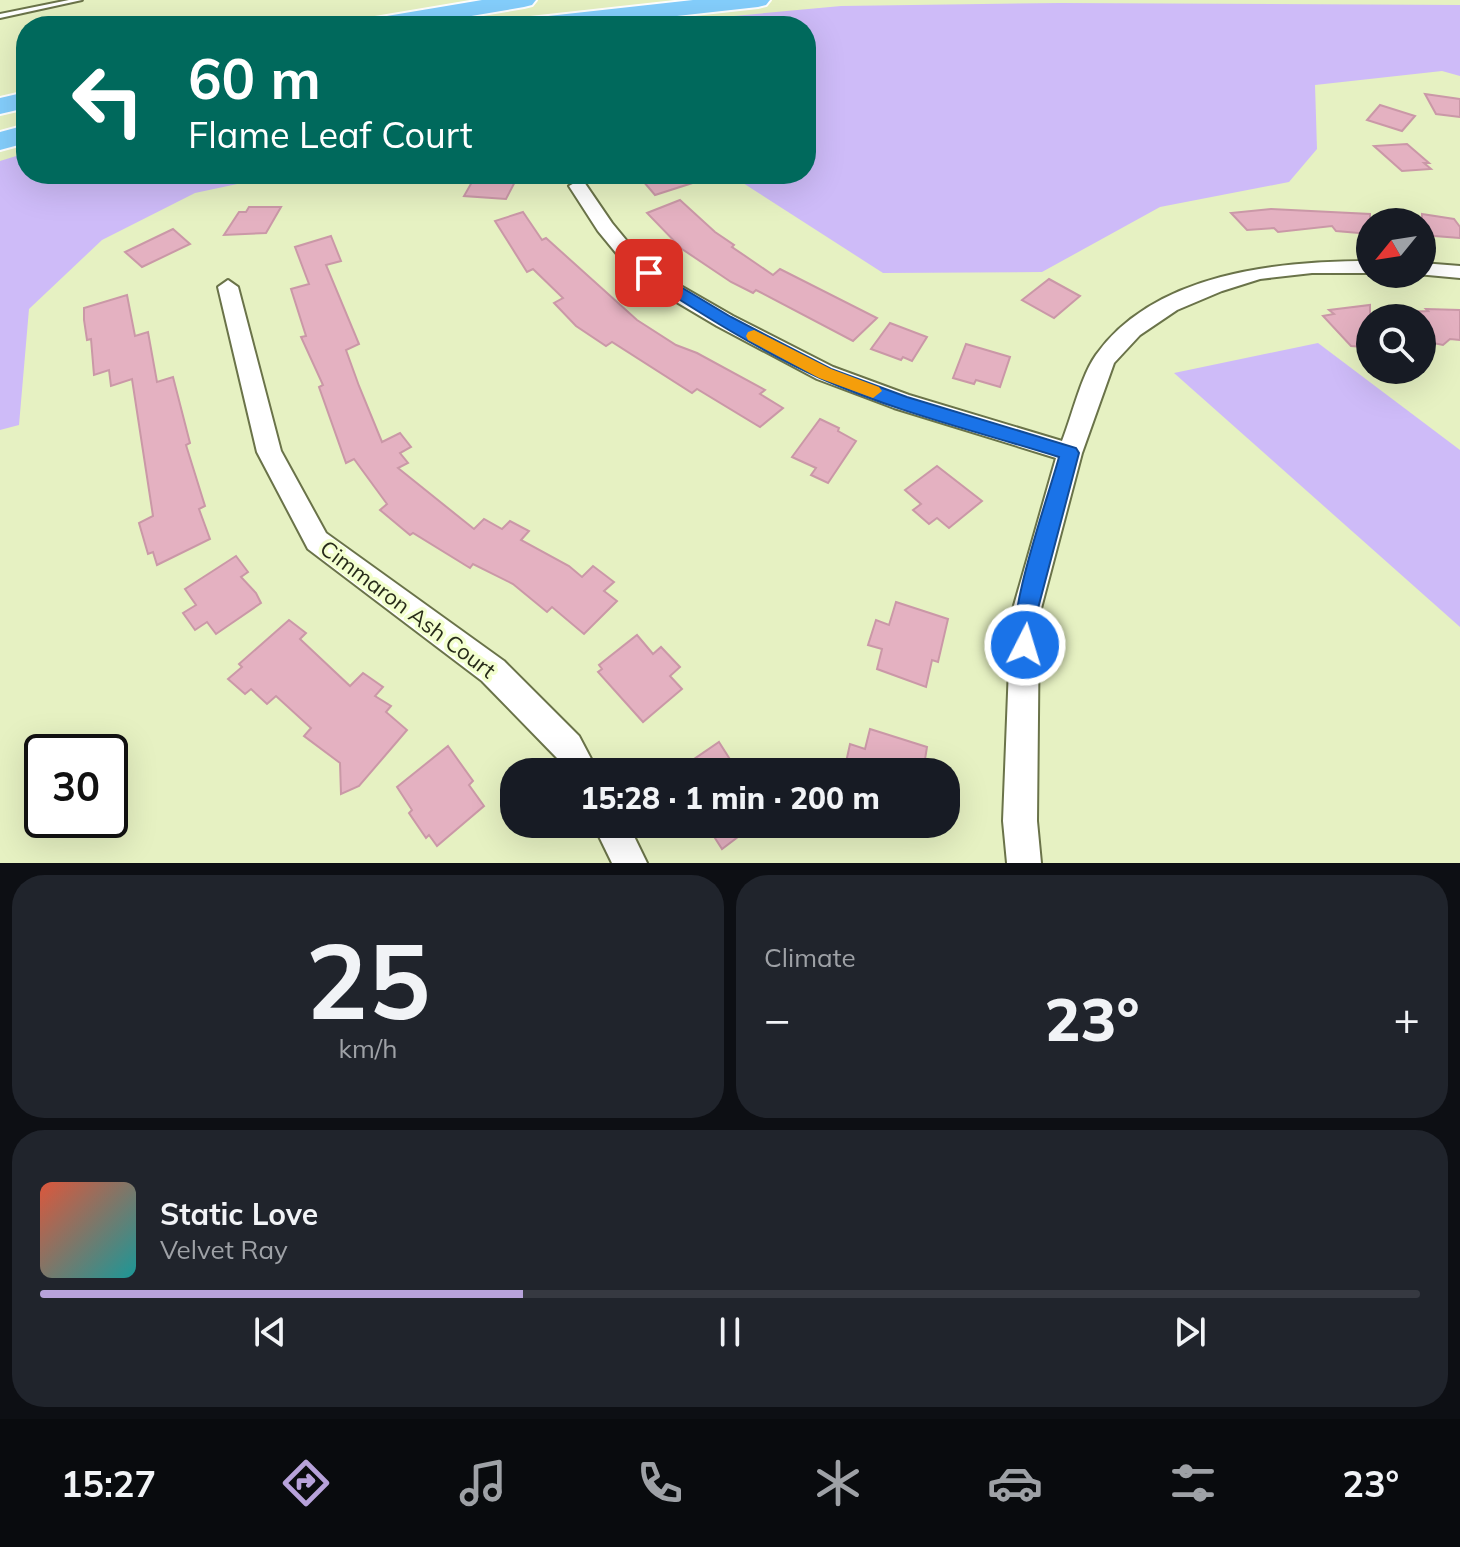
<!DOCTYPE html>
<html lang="en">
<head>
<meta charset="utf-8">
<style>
	:root { --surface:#171b24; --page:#20242c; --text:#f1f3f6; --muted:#9ea1a6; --line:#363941; --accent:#b7a2da }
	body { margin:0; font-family:Mulish,sans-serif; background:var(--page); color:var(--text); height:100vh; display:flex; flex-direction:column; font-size:30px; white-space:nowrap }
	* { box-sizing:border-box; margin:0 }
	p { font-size:26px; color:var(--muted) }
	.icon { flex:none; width:44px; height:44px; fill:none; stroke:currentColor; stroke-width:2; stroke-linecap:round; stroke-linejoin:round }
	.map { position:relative; height:863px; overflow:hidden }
	.side { display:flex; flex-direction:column; gap:12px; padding:12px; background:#0d0f14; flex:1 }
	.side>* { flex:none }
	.hud { position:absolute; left:16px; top:16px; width:800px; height:168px; border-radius:32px; box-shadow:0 8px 32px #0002; background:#00695c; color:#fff; overflow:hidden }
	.needle { width:52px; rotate:240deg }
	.fabs { position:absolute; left:1356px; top:208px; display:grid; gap:16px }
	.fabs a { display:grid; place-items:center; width:80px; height:80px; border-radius:50%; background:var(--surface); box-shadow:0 8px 32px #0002; font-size:40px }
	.speed { position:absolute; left:24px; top:734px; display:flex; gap:16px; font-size:40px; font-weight:700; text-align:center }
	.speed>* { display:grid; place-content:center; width:104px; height:104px; border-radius:50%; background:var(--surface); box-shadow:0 8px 32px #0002; line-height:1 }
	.speed .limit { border:4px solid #111; border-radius:12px; background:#fff; color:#111 }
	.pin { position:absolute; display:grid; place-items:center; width:68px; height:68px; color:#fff; margin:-34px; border-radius:16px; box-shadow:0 4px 12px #0006 }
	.me { position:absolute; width:88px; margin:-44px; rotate:5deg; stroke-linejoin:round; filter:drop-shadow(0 0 6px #0008) }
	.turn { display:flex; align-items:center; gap:28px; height:168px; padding:0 40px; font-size:36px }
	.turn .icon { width:104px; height:104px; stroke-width:2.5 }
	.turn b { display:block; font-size:56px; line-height:68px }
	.big { font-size:60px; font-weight:800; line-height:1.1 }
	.side .tile { flex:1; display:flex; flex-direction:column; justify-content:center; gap:12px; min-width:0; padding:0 28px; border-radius:32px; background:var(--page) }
	.side .dial { align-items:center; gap:0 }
	.dial b { font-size:104px; line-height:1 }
	.song { display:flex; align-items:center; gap:24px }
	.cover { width:96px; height:96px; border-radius:12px; background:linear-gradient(135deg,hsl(10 70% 55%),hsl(180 70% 35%)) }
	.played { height:8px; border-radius:4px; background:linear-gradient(90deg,var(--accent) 35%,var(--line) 35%) }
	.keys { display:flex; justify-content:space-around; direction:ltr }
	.heat { display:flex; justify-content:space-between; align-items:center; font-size:44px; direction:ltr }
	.side .tiles { flex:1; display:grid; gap:12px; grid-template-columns:1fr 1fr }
	.tile:last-child { grid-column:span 2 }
	.trip { position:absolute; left:500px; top:758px; width:460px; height:80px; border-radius:32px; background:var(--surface); box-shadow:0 8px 32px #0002; font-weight:800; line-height:80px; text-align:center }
	.tabs { display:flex; height:128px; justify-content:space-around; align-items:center; background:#090b0e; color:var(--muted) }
	.tabs .icon { width:56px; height:56px }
	.tabs .active { color:var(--accent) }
	.tabs b { font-size:36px; color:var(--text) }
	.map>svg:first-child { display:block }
	.green { fill:#cebbf8 }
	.building { fill:#e4b1c1; stroke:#ca98a7; stroke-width:2 }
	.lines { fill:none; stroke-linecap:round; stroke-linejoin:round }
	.service-casing { stroke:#6a7349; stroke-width:4 }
	.minor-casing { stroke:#6a7349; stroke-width:4 }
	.trunk-casing { stroke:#fff; stroke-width:4 }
	.service { fill:#fff; fill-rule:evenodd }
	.minor { fill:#fff; fill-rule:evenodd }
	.trunk { fill:#84cefc; fill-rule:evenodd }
	.route { fill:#1a73e8; stroke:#114b97; stroke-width:2 }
	.slow { fill:#f59e0b }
	.labels { text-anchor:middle; stroke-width:7; stroke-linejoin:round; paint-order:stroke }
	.street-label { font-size:22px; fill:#282c1a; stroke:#f3ffcf }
</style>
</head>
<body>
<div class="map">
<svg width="1460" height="863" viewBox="0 0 1460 863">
	<rect width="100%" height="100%" fill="#e6f1c2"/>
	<g class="green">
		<path d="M1060,3l400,2v71l-18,-5 -127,14 2,64 -28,33 -129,25 -118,65 -159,1 -154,-99h77v-148h-181l216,-20z"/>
		<path d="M26,153v21h259l-90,19 -93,47 -73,69 -10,116 -19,5v-269z"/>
		<path d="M1318,343l142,107v177l-286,-254z"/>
	</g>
	<g class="building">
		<path d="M1425,94l35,5v18l-24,-3z"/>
		<path d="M1380,105l35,11 -13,15 -35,-11z"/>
		<path d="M1407,144l22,19h-5l7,6 -29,2 -28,-25z"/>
		<path d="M637,174h70l1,4 -53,17z"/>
		<path d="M476,175l41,3 -11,21 -42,-3z"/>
		<path d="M680,200l35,32 19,13 -2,2 41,28 7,-6 97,49 -24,23 -97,-51 -3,3 -22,-11 -49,-33 -35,-36z"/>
		<path d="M249,207h32l-15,26 -42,2 15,-23h7z"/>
		<path d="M1271,209l99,5v20l-34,-3 -4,-5 -54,6 -4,-4 -27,2 -16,-17z"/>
		<path d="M523,212l19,28 4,-2 91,82 39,25 21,8 68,37 -5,4 23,14 -23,19 -63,-38 -5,4 -80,-51 -6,4 -30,-20 -22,-23 9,-5 -30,-29 -6,3 -32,-51z"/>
		<path d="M1422,214l32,5 6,8v11l-38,-3z"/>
		<path d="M173,229l17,15 -48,23 -17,-15z"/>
		<path d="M331,236l10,25 -15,4 33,79 -13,6 13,36 23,56 18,-9 11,14 -11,6 8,10 -10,5 76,61 10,-10 18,10 8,-8 19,10 -8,9 48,26 13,11 11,-11 21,16 -10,9 13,10 -33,33 -32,-27 -5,5 -34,-28 -40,-20 -3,4 -57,-35 -3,2 -30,-25 7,-6 -33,-45 -8,4 -27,-76 4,-2 -22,-48 5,-1 -15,-47 18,-5 -14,-37z"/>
		<path d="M1049,279l31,17 -26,22 -32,-18z"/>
		<path d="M127,295l8,41 13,-4 9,50 16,-5 17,66 -4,2 19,61 -6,3 11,30 -53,26 -4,-13 -5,2 -9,-31 14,-7 -21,-137 -21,7 -2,-16 -15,5 -3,-36 -4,1 -3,-20v-12z"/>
		<path d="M1370,305v31l-7,11 -12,-1 -28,-30 11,-2 -5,-4z"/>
		<path d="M1426,309l34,1v30l-10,-1 -7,6 -15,-3 -6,-8v-16h-11l-5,-6 22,-1z"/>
		<path d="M890,323l37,14 -15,24 -9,-4 -2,3 -30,-11z"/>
		<path d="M966,344l44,13 -10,30 -24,-7 -2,4 -21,-6z"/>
		<path d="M820,419l19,9 -1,3 18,10 -28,42 -17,-8 5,-7 -24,-11z"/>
		<path d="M937,466l45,35 -33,27 -12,-10 -8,6 -16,-14 8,-6 -16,-14z"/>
		<path d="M236,556l12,16 -7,5 15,16 5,10 -45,31 -9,-12 -12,8 -12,-17 13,-8 -11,-16z"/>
		<path d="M896,602l52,17 -10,43 -6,-2 -6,27 -49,-18 5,-20 -14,-4 8,-25 13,5z"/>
		<path d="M289,620l17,13 -6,6 50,47 13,-13 20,14 -8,9 16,10 -5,6 21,18 -48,56 -18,8 -1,-31 -36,-27 7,-8 -35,-32 -9,8 -16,-15 -6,5 -17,-15 14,-12 -3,-3z"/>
		<path d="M637,635l16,19 8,-7 19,20 -10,9 12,13 -39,33 -45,-50 4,-3 -3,-4z"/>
		<path d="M870,729l57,18 -4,25h-62l-16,-5 5,-23 15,5z"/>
		<path d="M719,742l19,30h-63z"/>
		<path d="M448,746l25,35 -4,4 15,21 -47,40 -8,-11 -3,3 -17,-25 3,-3 -15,-23z"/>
		<path d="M706,824h49l-33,25z"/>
	</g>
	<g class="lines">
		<defs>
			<path id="service" d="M69,0h13l-82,18v-4z"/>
			<g id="minor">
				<path d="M578,181l6,1 28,41 28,34 32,24 61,35 100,51 76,28 153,46c10,-25 19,-65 34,-86 58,-82 182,-94 274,-94v12h-58l-52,6 -38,12 -45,19 -37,25 -26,28 -32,90 -43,163 -2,205 4,42h-34l-4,-42 8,-205 45,-158 -162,-50 -77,-29 -100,-53 -59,-35 -32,-26 -28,-34 -29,-45z"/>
				<path d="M1422,263l38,3v12l-43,-4h5z"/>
				<path d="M228,280l10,7 43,164 45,82 178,128 75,75 19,36h-34l-7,-14 -75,-77 -174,-132 -51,-97 -39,-165z"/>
				<path d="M593,824h35l19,39h-35z"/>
			</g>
			<g id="trunk">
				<path d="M482,0h54l-4,5 -8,2 -112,19h-55l3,-5 9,-2z"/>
				<path d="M693,0h77l-4,5 -8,2 -171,19h-78l3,-5 9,-2z"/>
				<path d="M26,92v16l-26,6v-16z"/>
				<path d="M26,125v18l-26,7v-18z"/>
			</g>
		</defs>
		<use href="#service" class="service-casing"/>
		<use href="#minor" class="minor-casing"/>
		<use href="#trunk" class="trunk-casing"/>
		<use href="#service" class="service"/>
		<use href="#minor" class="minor"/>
		<use href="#trunk" class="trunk"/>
	</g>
	<path class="route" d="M649,268l82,49 100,52 76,28 169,51 3,5 -43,163v29l-4,8 -7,3 -8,-3c-14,-31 32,-158 42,-196 -80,-25 -163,-45 -239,-79 -62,-28 -120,-65 -176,-101l-3,-4z"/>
	<path class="slow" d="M754,330l77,39 48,18 3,4 -9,7 -54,-20 -71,-38 -2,-4 2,-4z"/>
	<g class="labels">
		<g class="street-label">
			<text transform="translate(408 609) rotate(37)" y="8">Cimmaron Ash Court</text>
		</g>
	</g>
</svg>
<div class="fabs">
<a><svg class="needle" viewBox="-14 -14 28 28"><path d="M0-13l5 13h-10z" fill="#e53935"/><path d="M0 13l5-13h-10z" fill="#9ea1a6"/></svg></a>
<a><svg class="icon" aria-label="search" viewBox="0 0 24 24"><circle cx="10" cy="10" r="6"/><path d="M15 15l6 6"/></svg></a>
</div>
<div class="speed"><div class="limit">30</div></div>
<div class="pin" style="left:649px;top:273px;background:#d93025"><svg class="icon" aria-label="arrive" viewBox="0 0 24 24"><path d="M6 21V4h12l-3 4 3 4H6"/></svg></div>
<svg class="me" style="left:1025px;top:645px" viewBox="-20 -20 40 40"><circle r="17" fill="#1a73e8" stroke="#fff" stroke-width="3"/><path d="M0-11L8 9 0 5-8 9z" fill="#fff"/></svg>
<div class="trip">15:28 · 1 min · 200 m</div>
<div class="hud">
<div class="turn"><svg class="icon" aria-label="left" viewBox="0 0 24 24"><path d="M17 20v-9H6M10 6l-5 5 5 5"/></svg><div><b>60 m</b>Flame Leaf Court</div></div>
</div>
</div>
<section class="side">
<div class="tiles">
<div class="tile dial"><b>25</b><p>km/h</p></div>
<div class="tile"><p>Climate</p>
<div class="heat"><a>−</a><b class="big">23°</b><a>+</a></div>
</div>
<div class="tile">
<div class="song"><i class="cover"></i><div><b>Static Love</b><p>Velvet Ray</p></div></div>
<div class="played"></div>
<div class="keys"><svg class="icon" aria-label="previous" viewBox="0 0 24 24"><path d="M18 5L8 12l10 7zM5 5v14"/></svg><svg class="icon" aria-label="pause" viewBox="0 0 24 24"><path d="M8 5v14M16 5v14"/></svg><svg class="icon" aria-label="next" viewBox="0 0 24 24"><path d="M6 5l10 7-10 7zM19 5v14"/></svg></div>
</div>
</div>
</section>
<nav class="tabs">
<b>15:27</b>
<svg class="icon active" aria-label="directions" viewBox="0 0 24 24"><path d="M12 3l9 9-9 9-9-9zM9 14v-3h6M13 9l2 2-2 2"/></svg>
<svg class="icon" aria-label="music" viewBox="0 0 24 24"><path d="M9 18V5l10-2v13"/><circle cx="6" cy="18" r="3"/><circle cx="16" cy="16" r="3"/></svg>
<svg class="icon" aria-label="phone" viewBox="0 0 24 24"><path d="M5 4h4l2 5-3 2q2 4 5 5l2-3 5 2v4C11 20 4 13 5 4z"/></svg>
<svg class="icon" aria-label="climate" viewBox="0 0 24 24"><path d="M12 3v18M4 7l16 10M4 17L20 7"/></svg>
<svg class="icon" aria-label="car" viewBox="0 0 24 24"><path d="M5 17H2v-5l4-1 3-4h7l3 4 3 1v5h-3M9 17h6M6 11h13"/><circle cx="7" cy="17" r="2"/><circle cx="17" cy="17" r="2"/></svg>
<svg class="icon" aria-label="filters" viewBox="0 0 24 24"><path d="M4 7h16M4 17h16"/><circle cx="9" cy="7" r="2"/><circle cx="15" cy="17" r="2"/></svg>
<b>23°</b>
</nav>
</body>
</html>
